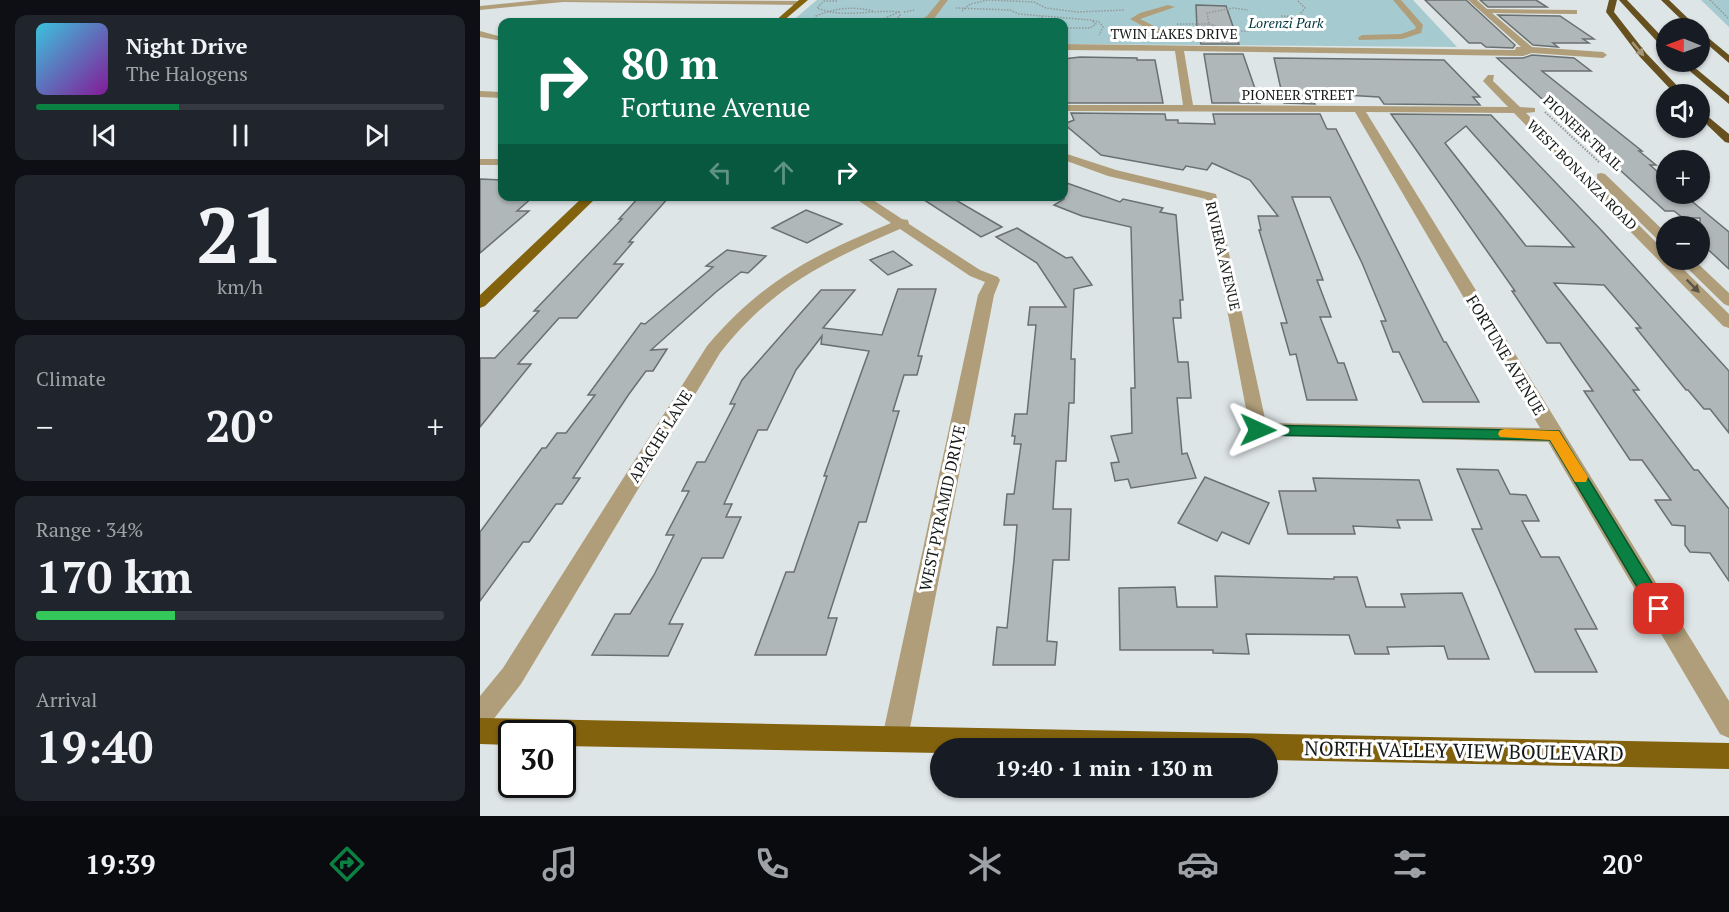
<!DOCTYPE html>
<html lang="en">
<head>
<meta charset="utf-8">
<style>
	:root { --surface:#171b24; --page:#20242c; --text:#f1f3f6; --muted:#9ea1a6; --line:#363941; --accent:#0b8043 }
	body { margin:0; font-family:"PT Serif",serif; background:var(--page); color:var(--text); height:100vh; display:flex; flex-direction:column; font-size:22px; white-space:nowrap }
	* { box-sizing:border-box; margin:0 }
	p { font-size:20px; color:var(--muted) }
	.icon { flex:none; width:33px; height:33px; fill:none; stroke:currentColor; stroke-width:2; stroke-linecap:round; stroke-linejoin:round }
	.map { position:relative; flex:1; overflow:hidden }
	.sheet { display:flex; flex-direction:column; gap:15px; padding:15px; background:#0d0f14; width:480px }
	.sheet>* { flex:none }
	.banner { position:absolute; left:18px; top:18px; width:570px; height:183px; border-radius:12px; box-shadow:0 2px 4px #0004; background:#0b6e4f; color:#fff; overflow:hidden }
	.needle { width:39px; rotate:271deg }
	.controls { position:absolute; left:1176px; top:18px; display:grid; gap:12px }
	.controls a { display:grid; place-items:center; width:54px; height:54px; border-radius:50%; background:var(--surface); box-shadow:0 2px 4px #0004; font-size:30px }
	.speed { position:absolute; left:18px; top:720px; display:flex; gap:12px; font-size:30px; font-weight:700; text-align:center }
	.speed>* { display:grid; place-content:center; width:78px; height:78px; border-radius:50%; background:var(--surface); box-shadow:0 2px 4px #0004; line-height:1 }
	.speed .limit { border:3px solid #111; border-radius:9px; background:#fff; color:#111 }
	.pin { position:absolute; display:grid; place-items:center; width:51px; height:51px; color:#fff; margin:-26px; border-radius:12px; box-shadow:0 3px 9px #0006 }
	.me { position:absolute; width:66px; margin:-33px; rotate:91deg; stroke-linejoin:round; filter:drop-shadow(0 0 4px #0008) }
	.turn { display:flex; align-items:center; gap:21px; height:126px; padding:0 24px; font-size:27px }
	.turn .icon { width:78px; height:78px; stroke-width:2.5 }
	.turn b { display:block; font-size:42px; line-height:51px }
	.lanes { display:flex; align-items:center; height:57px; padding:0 24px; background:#0003; justify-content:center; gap:30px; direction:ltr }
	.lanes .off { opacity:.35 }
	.big { font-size:45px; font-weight:600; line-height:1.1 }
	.sheet .widget { flex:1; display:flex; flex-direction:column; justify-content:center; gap:9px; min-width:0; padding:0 21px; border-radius:12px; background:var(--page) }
	.sheet .dial { align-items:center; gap:0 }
	.dial b { font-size:78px; line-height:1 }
	.song { display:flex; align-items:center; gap:18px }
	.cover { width:72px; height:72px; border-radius:9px; background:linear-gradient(135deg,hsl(190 70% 55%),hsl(290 70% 35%)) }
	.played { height:6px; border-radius:3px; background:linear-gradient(90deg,var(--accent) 35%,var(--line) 35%) }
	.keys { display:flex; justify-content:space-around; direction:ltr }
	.heat { display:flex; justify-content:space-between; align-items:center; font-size:33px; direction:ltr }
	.charge { height:9px; border-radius:4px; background:linear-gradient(90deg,#34c759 34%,var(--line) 0) }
	.trip { position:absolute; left:450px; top:738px; width:348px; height:60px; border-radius:30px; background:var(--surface); box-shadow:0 2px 4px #0004; font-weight:600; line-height:60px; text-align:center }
	.tab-bar { display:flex; height:96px; justify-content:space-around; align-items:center; background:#090b0e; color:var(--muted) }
	.tab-bar .icon { width:42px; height:42px }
	.tab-bar .active { color:var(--accent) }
	.tab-bar b { font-size:27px; color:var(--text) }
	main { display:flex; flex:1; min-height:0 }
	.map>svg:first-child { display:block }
	.green { fill:#a5cbd0 }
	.building { fill:#b0b7b8; stroke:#697070; stroke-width:1.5; fill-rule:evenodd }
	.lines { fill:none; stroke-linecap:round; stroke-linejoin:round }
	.path-far1 { stroke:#939899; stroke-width:1.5; stroke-dasharray:1.5 1.5; stroke-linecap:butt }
	.path { stroke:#939899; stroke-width:2; stroke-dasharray:1.5 1.5; stroke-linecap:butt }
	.minor { fill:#b09e7a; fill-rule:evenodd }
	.major { fill:#83620e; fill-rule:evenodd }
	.highway { fill:#665020; fill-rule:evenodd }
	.oneway { fill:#a39679 }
	.oneway2 { fill:#5b5444 }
	.route { fill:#0b8043; stroke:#07532c; stroke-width:1.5 }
	.slow { fill:#f59e0b }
	.labels { text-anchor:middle; stroke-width:6; stroke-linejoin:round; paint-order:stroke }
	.far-park-label { font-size:14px; font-style:italic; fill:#00373c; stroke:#fff }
	.far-street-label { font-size:14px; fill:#151818; stroke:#fff }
	.street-label { font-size:16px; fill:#151818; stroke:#fff }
	.near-street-label { font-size:20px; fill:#151818; stroke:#fff }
</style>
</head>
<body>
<main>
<section class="sheet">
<div class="widget">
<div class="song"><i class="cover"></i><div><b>Night Drive</b><p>The Halogens</p></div></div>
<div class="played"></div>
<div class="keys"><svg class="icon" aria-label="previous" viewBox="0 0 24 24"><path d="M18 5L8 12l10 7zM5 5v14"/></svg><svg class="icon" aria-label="pause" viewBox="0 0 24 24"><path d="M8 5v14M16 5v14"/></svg><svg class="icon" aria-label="next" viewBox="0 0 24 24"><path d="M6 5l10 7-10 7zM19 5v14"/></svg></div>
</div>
<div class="widget dial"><b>21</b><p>km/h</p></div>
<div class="widget"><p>Climate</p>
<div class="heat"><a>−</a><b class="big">20°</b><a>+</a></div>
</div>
<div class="widget"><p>Range · 34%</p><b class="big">170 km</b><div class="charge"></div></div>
<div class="widget"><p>Arrival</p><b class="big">19:40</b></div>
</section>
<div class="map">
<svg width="1249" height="816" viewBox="0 0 1249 816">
	<rect width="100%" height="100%" fill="#dee5e6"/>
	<g class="green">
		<path d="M337,0h596l44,47 -393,-3v-22h-273z"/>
		<path d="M1221,0h28v27z"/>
	</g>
	<g class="building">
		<path d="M945,0h41l49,45 -2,3 -27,-1 -5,-4h-12z"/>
		<path d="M1000,0h56l11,7h-59z"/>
		<path d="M716,5l30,1 13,38h-38l-4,-15z"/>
		<path d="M1018,15l62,1 34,23h-11l6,4h-36l5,4 -25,-2z"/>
		<path d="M724,54h39l17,49h-48z"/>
		<path d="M1052,55l42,3 17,13h-49l100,80h-3l17,14h-6l16,14v15h17l46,38v37l-29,-27v-24h-17l-9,-7h-9l-168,-153h26z"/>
		<path d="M600,57l57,1v2h18l8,43h-96l-3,-7v-37z"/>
		<path d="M794,58l170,2 36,37h-7l7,8 -96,-1 -5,-7 -69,-4 5,11 -31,-1z"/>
		<path d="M591,113l94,1 1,6h12v3l37,1 -2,-10h107l7,15h9l108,213h2l33,60h-56l-24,-50h-6l-12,-31h5l-24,-58 -32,-66h-38l31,83h-6l14,37h-11l18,46h6l13,37h-50l-11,-46 -6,1 -9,-32h6l-28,-93h2l-3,-14h20l-28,-36 -38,-17 -5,7 -21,-4 -3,4 -82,-15 -37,-31 10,-4z"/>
		<path d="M911,114l100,1 111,116 127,140v62l-19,-24h-6l-16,-19h-2l-50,-62h5l-37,-43 -50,-2 85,107h-6l61,80h4l31,39v72l-19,-28 -20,-1 -5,-7v-19l-13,-1 -17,-25h16l-29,-40h-12l-46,-69h9l-21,-30 -12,-18h-13l-35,-52h3zM986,126l108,121 -48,-1 -81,-103z"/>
		<path d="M0,179l22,1v16h32l-17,15h12l-49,42z"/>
		<path d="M584,182l56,20 3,-3 40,9 -3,4 16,3 7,85h-3l1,18h-8l5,44h10l3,36h-14l5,56 5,-1 9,25 -65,10 -3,-9 -13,2 -4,-18 8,-1 -8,-26 21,-3 -1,-45h4l-4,-161 -49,-11 -28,-11 10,-6z"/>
		<path d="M160,196h30l-41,46h4l-19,22h9l-46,54h-18l-41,46h13l-51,63v-69h15l44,-47h-5l88,-92h-3z"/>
		<path d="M438,196h31l53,31 -21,10z"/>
		<path d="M326,210l36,14 -35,19 -35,-15z"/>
		<path d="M537,228l49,30 6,-1 20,28 -18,4 -3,70h4l-1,44h-5l-3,58h-10l-3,48h18l-2,51h-16l-6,81 10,1 -2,23h-62l4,-38 10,1 7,-68 3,-35h-13l3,-31h7l7,-50h-7l1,-8h-3l3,-22h12l9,-89h-8l2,-18h36l-29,-44 -41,-26z"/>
		<path d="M247,250l39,6 -18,17 -7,-1 -25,20 -65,58 16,-1 -14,22h-7l-17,23 -56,84h7l-18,26h-6l-27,38h-6l-43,59v-69l62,-84h4l11,-15h9l29,-38h-7l53,-72 4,1 68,-57 -7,-1z"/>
		<path d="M413,251l19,14 -24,10 -18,-15z"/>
		<path d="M418,289h38l-18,67h4l-5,19h-13l-11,36h6l-33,111h-7l-31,96h9l-11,37h-71l31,-83h8l33,-96h-3l45,-125 -48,-7 1,-8 -26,34 -29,60h-9l-34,74h8l-6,13h15l-18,41h-21l-33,66h14l-15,32 -76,-1 23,-41h15l24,-39 20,-40h-8l23,-44h-7l15,-29h8l30,-58h-5l12,-24 79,-90h34l-32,38 59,7z"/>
		<path d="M977,469l41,1 12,24 16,1 13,26h-17l19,36h18l38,72h-22l22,43h-62l-63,-143h10z"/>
		<path d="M725,477l64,26 -20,41 -27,-12 -5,9 -39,-18z"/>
		<path d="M833,478l106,2 13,40h-35l3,8 -47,-2 2,8h-67l-9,-43h37z"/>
		<path d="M735,576l119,3v-2h23l9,30h39l-4,-13 61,-1 27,66h-41l-4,-13 -57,1 2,7h-34l-6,-19 -103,-1 3,20 -36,-1v-3h-93l-1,-62 56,-1 2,20h40z"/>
	</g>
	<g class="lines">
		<g class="path-far1">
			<path d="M1230,0l19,19"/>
			<path d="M357,1h-13l-7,7c28,11 54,1 83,4"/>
			<path d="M476,8l54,2 9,4 72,6 8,2 4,5 -4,8"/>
			<path d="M482,11l8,-7 18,-4 46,2 12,6 31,4 47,-2"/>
			<path d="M424,12l10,-2"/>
			<path d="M801,16l22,1"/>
			<path d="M466,19l37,2"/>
			<path d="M335,22l1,-6c19,-8 37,-10 57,-5"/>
			<path d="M396,22l23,-10"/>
			<path d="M410,22l10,-6 -1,-3"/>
			<path d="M550,22l13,-5"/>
			<path d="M697,24h32l-2,-11 26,-5 15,2"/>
			<path d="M729,24l24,7h16"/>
			<path d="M584,28h26l6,-4 -4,-3"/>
			<path d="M788,29l39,1 -6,-17 4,-5 -8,-8"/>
		</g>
		<path class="path" d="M1065,112l54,50"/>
		<g class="minor">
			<path d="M59,0l261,1 4,2 -4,2 -237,-3 -83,8v-4z"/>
			<path d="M460,0h8l-15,20 -16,2 10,-6z"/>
			<path d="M913,0h8l22,25 -2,8 -19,6 -43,1 -1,-2 4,-3 39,-1 14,-5 1,-2z"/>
			<path d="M988,0h9l10,9 90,1v4h-3l-82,-1 40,34 71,5 4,3 -4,3 -71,-5 -9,3 -339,-5 9,54 315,2 -25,-26 5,-6h6l-1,6 27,26 15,1v4l-9,1 140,139v8h8l55,54v14l-6,-2 -209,-213 -148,-1 363,589v37l-9,-4 -172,-292 -297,-7 -45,-236 -98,-23 -44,-16v-7l52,17 100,24 50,229 274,5 -185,-316 -291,-1v-6h119l-8,-54 -111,-1v-6l451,6 1,-3h5z"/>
			<path d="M688,5l7,2 -35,12 34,17v4h-6l-38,-21 10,-6z"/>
			<path d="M0,31l22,6v4l-22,-4z"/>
			<path d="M0,91l22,1v6l-22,-1z"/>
			<rect x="0" y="159" width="22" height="6"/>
			<path d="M1121,173l4,1 61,59v11l-5,-1 -64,-63v-6z"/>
			<path d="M372,196h15l35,23 6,1 1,4 71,46 18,7 2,3 -6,15 -86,443 -4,9 -9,4 -9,-4 -4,-9 96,-443 7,-13 -15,-6 -70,-47c-76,33 -128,58 -180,124l-199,331 -32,41 -9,4v-33l23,-28 204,-322c56,-66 105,-90 184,-123z"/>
			<path d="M1199,260h15l35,33v13l-5,-2z"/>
		</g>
		<g class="major">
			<path d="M319,0h9l-26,22h-8z"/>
			<path d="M104,196h14l-113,110 -5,2v-13z"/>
			<path d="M0,718l1249,25v26l-461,-9v-12h-328v5l-378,-7v-12h-50v11l-32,-1z"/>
		</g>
		<g class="highway">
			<path d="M1129,0h8l-3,12 32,41 39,41h-10l-35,-37 -34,-45z"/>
			<path d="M1139,0h8l39,41v7h-3z"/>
			<path d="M1181,0h8l29,28h-8z"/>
			<path d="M1220,31l29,24v8l-29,-25z"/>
			<path d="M1199,62h9l41,34v8z"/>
			<path d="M1220,110l29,24v9l-4,-1 -25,-24z"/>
		</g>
	</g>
	<defs><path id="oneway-solid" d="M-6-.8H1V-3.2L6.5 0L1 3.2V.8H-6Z" transform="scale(1.5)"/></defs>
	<use class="oneway" href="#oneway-solid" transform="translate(1158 49) rotate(50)"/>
	<use class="oneway2" href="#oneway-solid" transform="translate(1213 286) rotate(45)"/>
	<path class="route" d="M778,425l301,6 109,178 -3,5 -6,3 -6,-3 -103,-174 -292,-5 -7,-5z"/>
	<path class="slow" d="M1025,429l54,2 29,46 -2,5h-11l-25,-42 -50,-3 -2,-3 2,-4z"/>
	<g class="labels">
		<g class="far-park-label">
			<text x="806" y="28">Lorenzi Park</text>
		</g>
		<g class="far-street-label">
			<text x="694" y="39">TWIN LAKES DRIVE</text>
			<text x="818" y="100">PIONEER STREET</text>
			<text transform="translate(1103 133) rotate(43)" y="5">PIONEER TRAIL</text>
			<text transform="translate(1102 175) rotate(45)" y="5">WEST BONANZA ROAD</text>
			<text transform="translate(743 256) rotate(77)" y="5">RIVIERA AVENUE</text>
		</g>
		<g class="street-label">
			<text transform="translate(1026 355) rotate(59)" y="6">FORTUNE AVENUE</text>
			<text transform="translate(180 436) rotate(-58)" y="6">APACHE LANE</text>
			<text transform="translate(462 508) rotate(-78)" y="6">WEST PYRAMID DRIVE</text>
		</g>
		<g class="near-street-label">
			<text transform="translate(984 751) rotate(1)" y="7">NORTH VALLEY VIEW BOULEVARD</text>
		</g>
	</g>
</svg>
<div class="controls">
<a><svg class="needle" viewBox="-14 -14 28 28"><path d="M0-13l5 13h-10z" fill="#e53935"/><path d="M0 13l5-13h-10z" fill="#9ea1a6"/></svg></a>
<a><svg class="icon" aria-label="sound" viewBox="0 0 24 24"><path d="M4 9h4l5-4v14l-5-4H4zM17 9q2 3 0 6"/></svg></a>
<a>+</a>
<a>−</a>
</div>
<div class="speed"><div class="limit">30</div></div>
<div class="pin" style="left:1179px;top:609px;background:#d93025"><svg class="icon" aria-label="arrive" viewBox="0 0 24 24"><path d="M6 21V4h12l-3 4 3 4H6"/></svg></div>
<svg class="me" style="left:778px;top:430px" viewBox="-20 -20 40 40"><path d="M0-17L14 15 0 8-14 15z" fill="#0b8043" stroke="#fff" stroke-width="4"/></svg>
<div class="trip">19:40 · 1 min · 130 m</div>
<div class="banner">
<div class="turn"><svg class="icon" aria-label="right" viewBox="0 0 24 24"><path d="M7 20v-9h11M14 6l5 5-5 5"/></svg><div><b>80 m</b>Fortune Avenue</div></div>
<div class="lanes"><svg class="icon off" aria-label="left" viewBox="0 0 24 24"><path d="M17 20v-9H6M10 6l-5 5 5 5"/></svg><svg class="icon off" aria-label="ahead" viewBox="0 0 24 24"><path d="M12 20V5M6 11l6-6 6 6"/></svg><svg class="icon" aria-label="right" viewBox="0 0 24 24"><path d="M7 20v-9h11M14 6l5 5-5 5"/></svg></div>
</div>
</div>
</main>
<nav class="tab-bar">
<b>19:39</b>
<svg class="icon active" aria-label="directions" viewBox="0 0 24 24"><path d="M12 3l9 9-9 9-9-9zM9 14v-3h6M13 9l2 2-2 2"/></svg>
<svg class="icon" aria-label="music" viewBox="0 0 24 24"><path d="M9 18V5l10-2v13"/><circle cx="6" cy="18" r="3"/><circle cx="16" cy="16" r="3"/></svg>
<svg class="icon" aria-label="phone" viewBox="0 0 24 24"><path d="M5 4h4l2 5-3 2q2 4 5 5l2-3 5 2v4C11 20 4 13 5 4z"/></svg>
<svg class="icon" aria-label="climate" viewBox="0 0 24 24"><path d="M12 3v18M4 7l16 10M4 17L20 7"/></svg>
<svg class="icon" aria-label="car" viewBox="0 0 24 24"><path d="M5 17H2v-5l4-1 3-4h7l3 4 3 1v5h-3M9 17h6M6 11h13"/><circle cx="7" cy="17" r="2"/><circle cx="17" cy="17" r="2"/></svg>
<svg class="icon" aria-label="filters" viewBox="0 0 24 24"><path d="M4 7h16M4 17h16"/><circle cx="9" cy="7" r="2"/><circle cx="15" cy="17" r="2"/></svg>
<b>20°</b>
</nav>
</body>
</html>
